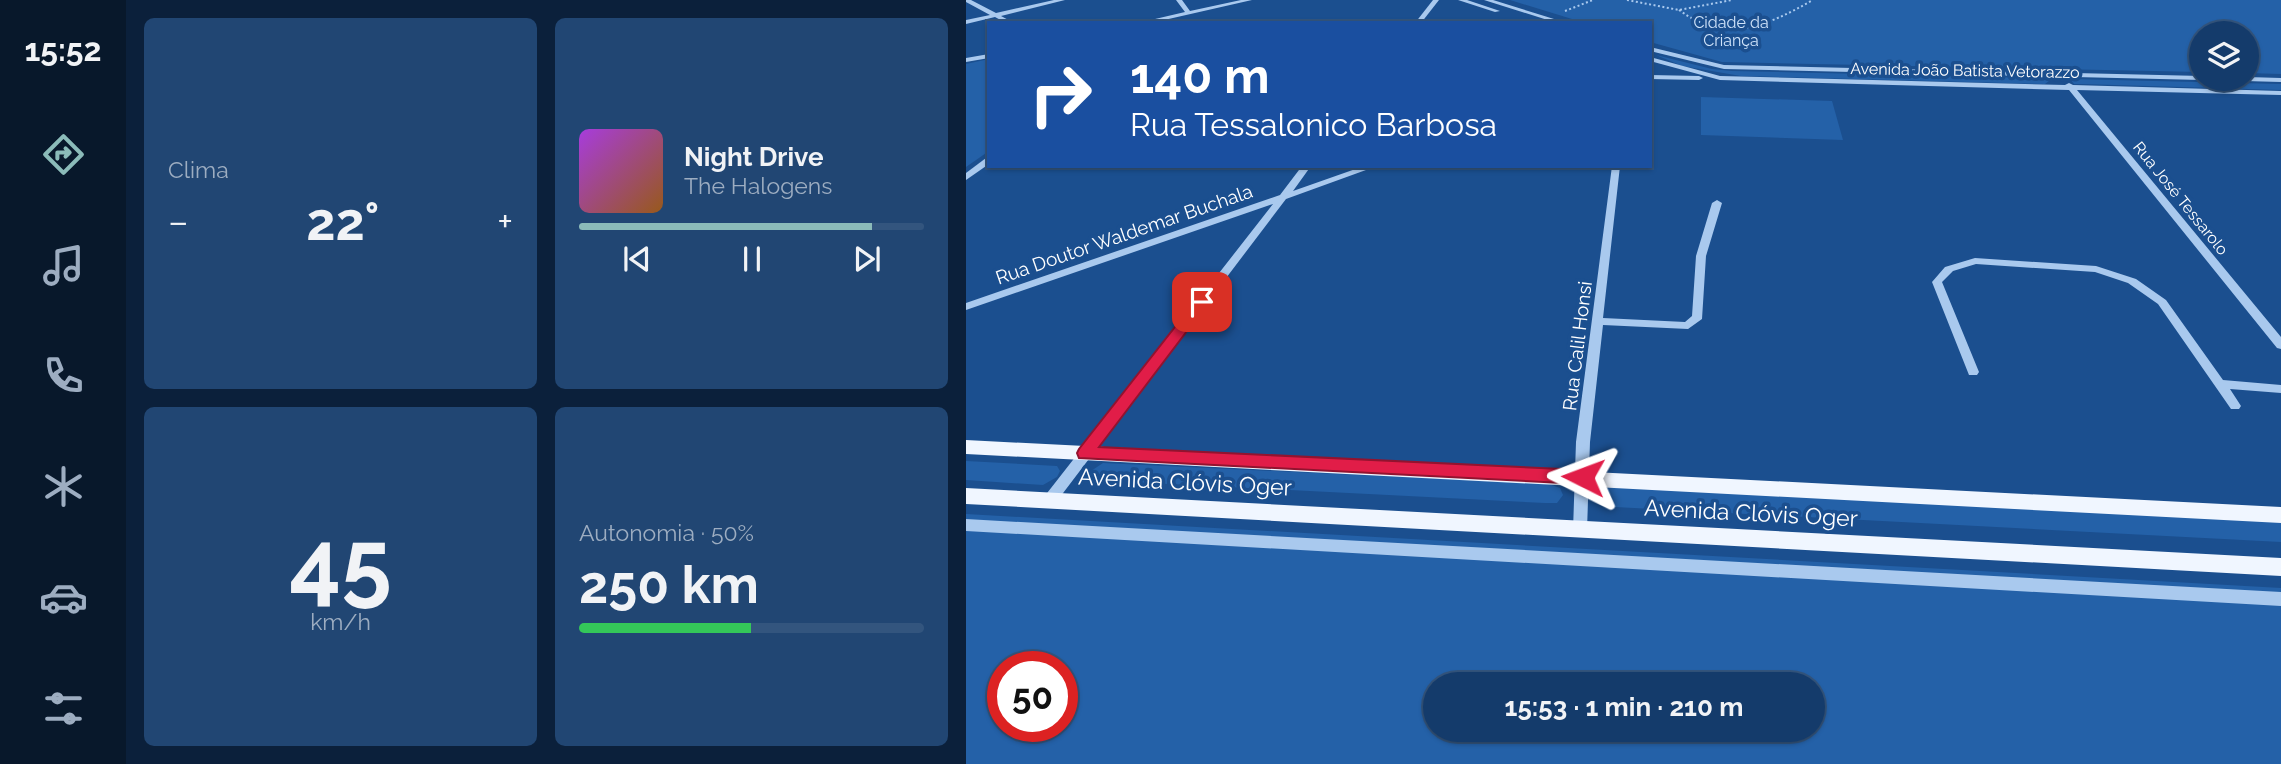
<!DOCTYPE html>
<html lang="pt">
<head>
<meta charset="utf-8">
<style>
	:root { --surface:#143b6b; --page:#214673; --text:#f1f3f6; --muted:#9dadc1; --line:#33557e; --accent:#8bbbb9 }
	body { margin:0; font-family:Raleway,sans-serif; background:var(--page); color:var(--text); height:100vh; display:flex; flex-direction:column; font-size:26px; white-space:nowrap }
	* { box-sizing:border-box; margin:0 }
	p { font-size:23px; color:var(--muted) }
	.icon { flex:none; width:38px; height:38px; fill:none; stroke:currentColor; stroke-width:2; stroke-linecap:round; stroke-linejoin:round }
	.map { position:relative; flex:1; overflow:hidden }
	.sheet { display:flex; flex-direction:column; gap:18px; padding:18px; background:#0b203b; width:840px }
	.sheet>* { flex:none }
	.banner { position:absolute; left:21px; top:21px; width:665px; height:147px; border-radius:0px; box-shadow:0 2px 5px #0004,0 0 0 2px var(--line); background:#1a4fa0; color:#fff; overflow:hidden }
	.fabs { position:absolute; left:1223px; top:21px; display:grid; gap:14px }
	.fabs a { display:grid; place-items:center; width:70px; height:70px; border-radius:50%; background:var(--surface); box-shadow:0 2px 5px #0004,0 0 0 2px var(--line); font-size:35px }
	.speed { position:absolute; left:21px; top:651px; display:flex; gap:14px; font-size:35px; font-weight:700; text-align:center }
	.speed>* { display:grid; place-content:center; width:91px; height:91px; border-radius:50%; background:var(--surface); box-shadow:0 2px 5px #0004,0 0 0 2px var(--line); line-height:1 }
	.speed .limit { border:10px solid #d22; background:#fff; color:#111 }
	.pin { position:absolute; display:grid; place-items:center; width:60px; height:60px; color:#fff; margin:-30px; border-radius:14px; box-shadow:0 4px 10px #0006 }
	.me { position:absolute; width:77px; margin:-38px; rotate:273deg; stroke-linejoin:round; filter:drop-shadow(0 0 5px #0008) }
	.turn { display:flex; align-items:center; gap:24px; height:147px; padding:0 28px; font-size:32px }
	.turn .icon { width:91px; height:91px; stroke-width:2.5 }
	.turn b { display:block; font-size:49px; line-height:60px }
	.big { font-size:52px; font-weight:700; line-height:1.1 }
	.sheet .card { flex:1; display:flex; flex-direction:column; justify-content:center; gap:10px; min-width:0; padding:0 24px; border-radius:10px; background:var(--page) }
	.sheet .dial { align-items:center; gap:0 }
	.dial b { font-size:91px; line-height:1 }
	.song { display:flex; align-items:center; gap:21px }
	.cover { width:84px; height:84px; border-radius:10px; background:linear-gradient(135deg,hsl(280 70% 55%),hsl(30 70% 35%)) }
	.played { height:7px; border-radius:4px; background:linear-gradient(90deg,var(--accent) 85%,var(--line) 85%) }
	.keys { display:flex; justify-content:space-around; direction:ltr }
	.heat { display:flex; justify-content:space-between; align-items:center; font-size:38px; direction:ltr }
	.charge { height:10px; border-radius:5px; background:linear-gradient(90deg,#34c759 50%,var(--line) 0) }
	.sheet .tiles { flex:1; display:grid; gap:18px; grid-template-columns:repeat(2,1fr) }
	.trip { position:absolute; left:457px; top:672px; width:402px; height:70px; border-radius:35px; background:var(--surface); box-shadow:0 2px 5px #0004,0 0 0 2px var(--line); font-weight:700; line-height:70px; text-align:center }
	main { display:flex; flex:1; min-height:0 }
	.tabs { display:flex; flex-direction:column; width:126px; justify-content:space-around; align-items:center; background:#08182b; color:var(--muted) }
	.tabs .icon { width:49px; height:49px }
	.tabs .on { color:var(--accent) }
	.tabs b { font-size:32px; color:var(--text) }
	.map>svg:first-child { display:block }
	.green { fill:#2461a8; fill-rule:evenodd }
	.lines { fill:none; stroke-linecap:round; stroke-linejoin:round }
	.path { stroke:#a9c9ee; stroke-width:2; stroke-dasharray:2 2.5; stroke-linecap:butt }
	.minor { fill:#a9c9ee; fill-rule:evenodd }
	.major { fill:#f0f6ff; fill-rule:evenodd }
	.route { fill:#e11d48; stroke:#92132f; stroke-width:2 }
	.labels { text-anchor:middle; stroke-width:7; stroke-linejoin:round; paint-order:stroke }
	.far-park-label { font-size:16px; fill:#cfe3fa; stroke:#1b4f8f }
	.far-street-label { font-size:16px; fill:#fff; stroke:#1b4f8f }
	.street-label { font-size:19px; fill:#fff; stroke:#1b4f8f }
	.near-street-label { font-size:23px; fill:#fff; stroke:#1b4f8f }
</style>
</head>
<body>
<main>
<nav class="tabs">
<b>15:52</b>
<svg class="icon on" aria-label="directions" viewBox="0 0 24 24"><path d="M12 3l9 9-9 9-9-9zM9 14v-3h6M13 9l2 2-2 2"/></svg>
<svg class="icon" aria-label="music" viewBox="0 0 24 24"><path d="M9 18V5l10-2v13"/><circle cx="6" cy="18" r="3"/><circle cx="16" cy="16" r="3"/></svg>
<svg class="icon" aria-label="phone" viewBox="0 0 24 24"><path d="M5 4h4l2 5-3 2q2 4 5 5l2-3 5 2v4C11 20 4 13 5 4z"/></svg>
<svg class="icon" aria-label="climate" viewBox="0 0 24 24"><path d="M12 3v18M4 7l16 10M4 17L20 7"/></svg>
<svg class="icon" aria-label="car" viewBox="0 0 24 24"><path d="M5 17H2v-5l4-1 3-4h7l3 4 3 1v5h-3M9 17h6M6 11h13"/><circle cx="7" cy="17" r="2"/><circle cx="17" cy="17" r="2"/></svg>
<svg class="icon" aria-label="filters" viewBox="0 0 24 24"><path d="M4 7h16M4 17h16"/><circle cx="9" cy="7" r="2"/><circle cx="15" cy="17" r="2"/></svg>
</nav>
<section class="sheet">
<div class="tiles">
<div class="card"><p>Clima</p>
<div class="heat"><a>−</a><b class="big">22°</b><a>+</a></div>
</div>
<div class="card">
<div class="song"><i class="cover"></i><div><b>Night Drive</b><p>The Halogens</p></div></div>
<div class="played"></div>
<div class="keys"><svg class="icon" aria-label="previous" viewBox="0 0 24 24"><path d="M18 5L8 12l10 7zM5 5v14"/></svg><svg class="icon" aria-label="pause" viewBox="0 0 24 24"><path d="M8 5v14M16 5v14"/></svg><svg class="icon" aria-label="next" viewBox="0 0 24 24"><path d="M6 5l10 7-10 7zM19 5v14"/></svg></div>
</div>
<div class="card dial"><b>45</b><p>km/h</p></div>
<div class="card"><p>Autonomia · 50%</p><b class="big">250 km</b><div class="charge"></div></div>
</div>
</section>
<div class="map">
<svg width="1315" height="764" viewBox="0 0 1315 764">
	<rect width="100%" height="100%" fill="#1b4f8f"/>
	<g class="green">
		<path d="M544,0h771v74l-34,-1v-40h-45l-1,39 -479,-10 -72,-20v-19h-65z"/>
		<path d="M690,55l56,14 20,2 306,7 11,3 -4,3 -304,-8 -59,-10z"/>
		<path d="M23,59v92l-23,16v-103z"/>
		<path d="M1104,79l211,5v6l-200,-6h-7z"/>
		<path d="M735,97l131,4 11,39 -142,-5z"/>
		<path d="M0,461l91,5 3,5 -3,6 -14,8 -77,-5z"/>
		<path d="M137,463l446,21 11,4 3,7 -6,8h-12l-454,-23v-9z"/>
		<path d="M643,486l672,36v20l-666,-35 -12,-6 -1,-7z"/>
		<path d="M0,514l1315,74v176h-1315zM37,667h59v59h-59zM469,684h378v46h-378z"/>
	</g>
	<g class="lines">
		<g class="path">
			<path d="M661,0l52,10 53,-10"/>
			<path d="M713,10c47,34 88,16 134,-10"/>
			<path d="M599,11l28,-11"/>
		</g>
		<g class="minor">
			<path d="M0,0h5l25,13 58,-13h11l-64,16 13,7h-8l-11,-6 -29,7v-4l24,-5 -24,-13z"/>
			<path d="M210,0h6l8,11 51,-11h11l-101,23h-13l47,-11z"/>
			<path d="M467,0h6l-18,23h-6z"/>
			<path d="M492,0h9l33,11 -5,1z"/>
			<path d="M518,0h9l74,23h-10z"/>
			<path d="M684,47l74,18 478,11v3h3l-3,1 -478,-11 -74,-18z"/>
			<path d="M23,54v4l-23,4v-4z"/>
			<path d="M684,57l70,19 345,9 4,-2 4,2 208,6v4l-204,-5 204,247v12l-4,-1 -208,-258 -349,-10 -70,-19z"/>
			<path d="M684,75l49,1 4,2 -4,2 -49,-1z"/>
			<path d="M1281,77l34,1v4l-37,-1 -4,-2h7z"/>
			<path d="M20,158h3v6l-23,16v-7z"/>
			<path d="M336,166h9l-18,25 71,-25h13l-91,33 -232,306 -5,2 -5,-2 -2,-4 2,-4 229,-293 -307,106v-7l314,-108z"/>
			<path d="M646,166h8l-17,152 82,4 7,-6 4,-60 16,-53 5,-3 5,3 -16,53 -4,63 -14,10 -85,-4 -13,117 -3,88 -2,4 -5,2 -5,-2 -2,-4 3,-88z"/>
			<path d="M1009,258l121,8 40,13 30,21 57,80 58,5v8l-51,-4 11,17 -2,3h-8l-73,-105 -30,-21 -33,-11 -119,-8 -23,7 -11,11 37,90 -2,3h-8l-37,-93 13,-15z"/>
			<path d="M0,519l1315,73v14l-1315,-75z"/>
		</g>
		<g class="major">
			<path d="M0,440l1315,67v16l-1315,-69z"/>
			<path d="M0,488l1315,70v18l-1315,-72z"/>
		</g>
	</g>
	<path class="route" d="M236,298l7,4 -110,145 484,23 6,2 3,5 -3,5 -6,2 -504,-26 -2,-5 2,-4 118,-150z"/>
	<g class="labels">
		<g class="far-park-label">
			<text x="765" y="28">Cidade da<tspan x="765" dy="18">Criança</tspan></text>
		</g>
		<g class="far-street-label">
			<text transform="translate(999 70) rotate(1)" y="6">Avenida João Batista Vetorazzo</text>
			<text transform="translate(1215 198) rotate(51)" y="6">Rua José Tessarolo</text>
		</g>
		<g class="street-label">
			<text transform="translate(158 234) rotate(-19)" y="7">Rua Doutor Waldemar Buchala</text>
			<text transform="translate(611 346) rotate(-83)" y="7">Rua Calil Honsi</text>
		</g>
		<g class="near-street-label">
			<text transform="translate(219 482) rotate(3)" y="8">Avenida Clóvis Oger</text>
			<text transform="translate(785 513) rotate(3)" y="8">Avenida Clóvis Oger</text>
		</g>
	</g>
</svg>
<div class="fabs">
<a><svg class="icon" aria-label="layers" viewBox="0 0 24 24"><path d="M12 4l9 5-9 5-9-5zM3 14l9 5 9-5"/></svg></a>
</div>
<div class="speed"><div class="limit">50</div></div>
<div class="pin" style="left:236px;top:302px;background:#d93025"><svg class="icon" aria-label="arrive" viewBox="0 0 24 24"><path d="M6 21V4h12l-3 4 3 4H6"/></svg></div>
<svg class="me" style="left:617px;top:477px" viewBox="-20 -20 40 40"><path d="M0-17L14 15 0 8-14 15z" fill="#e11d48" stroke="#fff" stroke-width="4"/></svg>
<div class="trip">15:53 · 1 min · 210 m</div>
<div class="banner">
<div class="turn"><svg class="icon" aria-label="right" viewBox="0 0 24 24"><path d="M7 20v-9h11M14 6l5 5-5 5"/></svg><div><b>140 m</b>Rua Tessalonico Barbosa</div></div>
</div>
</div>
</main>
</body>
</html>
